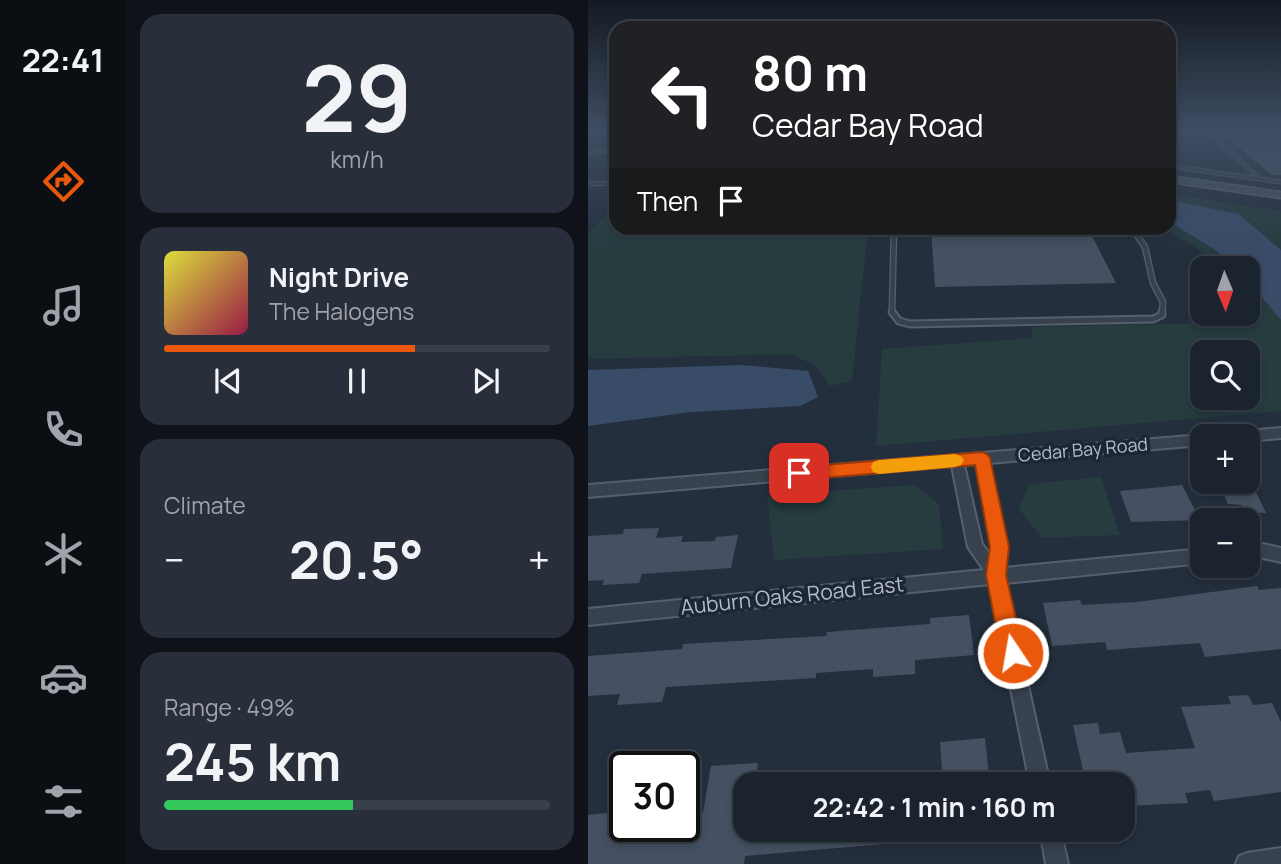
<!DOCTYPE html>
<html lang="en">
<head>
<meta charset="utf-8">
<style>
	:root { --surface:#1b232e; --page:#282f3a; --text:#f1f3f6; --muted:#a0a4aa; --line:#39404a; --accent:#ea580c }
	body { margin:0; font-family:Manrope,sans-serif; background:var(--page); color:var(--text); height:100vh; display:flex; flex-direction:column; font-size:26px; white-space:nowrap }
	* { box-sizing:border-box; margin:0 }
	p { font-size:23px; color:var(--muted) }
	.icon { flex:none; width:38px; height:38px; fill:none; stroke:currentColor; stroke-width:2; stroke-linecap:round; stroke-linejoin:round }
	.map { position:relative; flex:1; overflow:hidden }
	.panel { display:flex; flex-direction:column; gap:14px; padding:14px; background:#0f1319; width:462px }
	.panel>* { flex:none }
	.guide { position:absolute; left:21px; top:21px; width:567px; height:214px; border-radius:21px; box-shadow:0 4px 10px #0003,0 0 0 2px var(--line); background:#202124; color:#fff; overflow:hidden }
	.needle { width:46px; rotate:178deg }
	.fabs { position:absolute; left:602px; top:256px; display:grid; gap:14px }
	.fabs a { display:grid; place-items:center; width:70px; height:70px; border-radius:14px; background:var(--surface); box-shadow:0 4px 10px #0003,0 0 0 2px var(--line); font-size:35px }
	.speed { position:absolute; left:21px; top:751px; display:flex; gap:14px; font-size:35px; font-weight:700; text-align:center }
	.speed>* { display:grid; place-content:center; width:91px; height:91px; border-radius:50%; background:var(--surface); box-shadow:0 4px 10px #0003,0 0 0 2px var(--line); line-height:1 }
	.speed .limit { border:4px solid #111; border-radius:10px; background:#fff; color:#111 }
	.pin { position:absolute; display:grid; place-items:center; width:60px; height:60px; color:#fff; margin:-30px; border-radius:14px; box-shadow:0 4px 10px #0006 }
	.me { position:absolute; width:77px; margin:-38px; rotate:348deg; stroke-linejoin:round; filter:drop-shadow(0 0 5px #0008) }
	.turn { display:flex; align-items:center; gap:24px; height:147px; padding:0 28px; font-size:32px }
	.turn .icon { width:91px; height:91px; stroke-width:2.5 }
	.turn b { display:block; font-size:49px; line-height:60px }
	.then { display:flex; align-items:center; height:66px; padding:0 28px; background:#0003; gap:14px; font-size:26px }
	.big { font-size:52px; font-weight:700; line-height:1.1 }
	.panel .widget { flex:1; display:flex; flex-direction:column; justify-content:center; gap:10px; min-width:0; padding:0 24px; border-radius:21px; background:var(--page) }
	.panel .dial { align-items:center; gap:0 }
	.dial b { font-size:91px; line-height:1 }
	.song { display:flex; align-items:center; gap:21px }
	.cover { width:84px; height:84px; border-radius:10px; background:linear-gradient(135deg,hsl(60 70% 55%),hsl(340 70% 35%)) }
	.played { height:7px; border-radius:4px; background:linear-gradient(90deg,var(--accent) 65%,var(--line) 65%) }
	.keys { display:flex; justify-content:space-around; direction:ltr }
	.heat { display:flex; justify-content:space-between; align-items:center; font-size:38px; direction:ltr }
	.charge { height:10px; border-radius:5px; background:linear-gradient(90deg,#34c759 49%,var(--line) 0) }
	.trip { position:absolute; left:145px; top:772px; width:402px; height:70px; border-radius:21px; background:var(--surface); box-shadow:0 4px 10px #0003,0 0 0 2px var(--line); font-weight:700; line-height:70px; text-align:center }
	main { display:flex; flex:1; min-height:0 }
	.tabs { display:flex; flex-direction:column; width:126px; justify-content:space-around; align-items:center; background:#0b0e12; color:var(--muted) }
	.tabs .icon { width:49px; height:49px }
	.tabs .selected { color:var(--accent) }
	.tabs b { font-size:32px; color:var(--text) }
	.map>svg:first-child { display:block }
	.green { fill:#263c3f; fill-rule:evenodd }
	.water { fill:#394c67 }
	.building { fill:#455162 }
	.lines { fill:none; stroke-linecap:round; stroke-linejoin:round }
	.lane-far2-casing { stroke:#565f6c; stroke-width:5 }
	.lane-far1-casing { stroke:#565f6c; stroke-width:7 }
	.lane-casing { stroke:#565f6c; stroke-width:9 }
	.street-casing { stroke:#565f6c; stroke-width:4 }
	.secondary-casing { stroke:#565f6c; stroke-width:3 }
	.lane-far2 { stroke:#38414e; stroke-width:3.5 }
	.lane-far1 { stroke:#38414e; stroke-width:4.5 }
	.lane { stroke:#38414e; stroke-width:5 }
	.street { fill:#38414e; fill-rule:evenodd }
	.secondary { fill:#465061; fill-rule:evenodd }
	.route { fill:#ea580c; stroke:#983908; stroke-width:2 }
	.slow { fill:#f59e0b }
	.labels { text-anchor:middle; stroke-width:7; stroke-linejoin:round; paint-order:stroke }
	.street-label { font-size:18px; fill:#b4bcc9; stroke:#1d2633 }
	.near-street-label { font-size:21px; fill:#b4bcc9; stroke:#1d2633 }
</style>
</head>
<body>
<main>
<nav class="tabs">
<b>22:41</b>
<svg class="icon selected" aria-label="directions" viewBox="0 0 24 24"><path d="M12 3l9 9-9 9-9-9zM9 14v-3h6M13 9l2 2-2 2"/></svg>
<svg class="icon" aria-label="music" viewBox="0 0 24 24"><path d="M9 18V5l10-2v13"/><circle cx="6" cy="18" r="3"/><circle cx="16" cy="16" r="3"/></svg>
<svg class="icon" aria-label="phone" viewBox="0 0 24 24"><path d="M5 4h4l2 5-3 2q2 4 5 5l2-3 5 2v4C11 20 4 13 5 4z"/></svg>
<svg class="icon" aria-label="climate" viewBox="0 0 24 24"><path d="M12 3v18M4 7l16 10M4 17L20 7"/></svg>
<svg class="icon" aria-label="car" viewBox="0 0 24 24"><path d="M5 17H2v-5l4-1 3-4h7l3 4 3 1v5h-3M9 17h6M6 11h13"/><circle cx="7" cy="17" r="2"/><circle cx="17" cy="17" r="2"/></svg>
<svg class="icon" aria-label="filters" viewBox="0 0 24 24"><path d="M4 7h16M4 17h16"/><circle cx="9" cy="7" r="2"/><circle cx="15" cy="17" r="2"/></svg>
</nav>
<section class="panel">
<div class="widget dial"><b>29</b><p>km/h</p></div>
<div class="widget">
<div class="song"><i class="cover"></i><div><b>Night Drive</b><p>The Halogens</p></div></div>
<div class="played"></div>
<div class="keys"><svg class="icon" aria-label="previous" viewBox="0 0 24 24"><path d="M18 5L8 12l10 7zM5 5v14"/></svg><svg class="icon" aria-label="pause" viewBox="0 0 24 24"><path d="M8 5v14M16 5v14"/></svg><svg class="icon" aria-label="next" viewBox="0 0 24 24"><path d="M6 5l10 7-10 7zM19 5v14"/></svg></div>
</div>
<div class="widget"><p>Climate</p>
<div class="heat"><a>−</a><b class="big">20.5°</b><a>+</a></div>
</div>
<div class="widget"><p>Range · 49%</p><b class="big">245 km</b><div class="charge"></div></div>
</section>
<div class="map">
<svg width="693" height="864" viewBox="0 0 693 864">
	<rect width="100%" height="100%" fill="#242f3e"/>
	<g class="green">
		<path d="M581,194l112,17v39l-42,-36 -70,-14z"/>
		<path d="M28,207v21h252l-16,153 -22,5 -14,-20 -25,-12 -203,5v-126z"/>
		<path d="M581,222l45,27 23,19h-18l-23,-21 -33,-19h6z"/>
		<path d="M660,281l33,39v91l-405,35 6,-97 151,-11 -2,-11 227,-5 -10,-16zM614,352h46v45h-46z"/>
		<path d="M513,477l19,58 -78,3 -23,-29 10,-25z"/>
		<path d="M326,485l25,19 4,45 -169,11 -7,-65z"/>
	</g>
	<g class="water">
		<path d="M581,200l70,14 42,36v70l-33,-39v-13h-11l-23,-19 -45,-27z"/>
		<path d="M154,365l66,6 10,26 -18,9 -109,6 -103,14v-56z"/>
	</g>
	<g class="building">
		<path d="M693,133v42h-9l-49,-41z"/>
		<path d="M343,228h157l28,55 -181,4z"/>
		<path d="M630,481l33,1 15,31 -20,-1 -4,-7 -14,-1z"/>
		<path d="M594,485l18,35 -69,2 -11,-31z"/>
		<path d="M71,528l-3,10 27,-2 -2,6 34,-1 1,-4 22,-2 -7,33 -89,6 -3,9 -37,2 2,-5 -16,1v-45l35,-2 1,-5z"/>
		<path d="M669,586l2,4 22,-2v61l-76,8 -5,-14 -93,7 -2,-8 -53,4 -9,-43 37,-3 2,5 55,-3z"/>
		<path d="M381,615l5,40 -59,5v14l-42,3v-8l-57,4v5l-150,9 -4,15 -45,3 3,-11 -32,2v-40l94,-7 1,-5 143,-8 1,-4 103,-8v-6z"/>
		<path d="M660,695l5,10 19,-2 9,19v70l-67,9 -4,-11 -25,3 3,10 -64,3v-22h-38l-13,-59 25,-2 2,11 20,-2 6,21 69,-5 -14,-41 50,-3 -3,-8z"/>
		<path d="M397,738l5,46h-47l-3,-42z"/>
		<path d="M170,763l-3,21h-9v46h162v12l-163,14 -1,8h-156v-49l29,-3 -2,7 10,-1v8h59v-11l19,-2 8,-47z"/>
		<path d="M358,830h45v8l-44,4z"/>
	</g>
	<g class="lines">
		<defs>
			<g id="lane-far2">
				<path d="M0,132l28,-1"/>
				<path d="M581,134h41l49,44"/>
				<path d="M0,152l28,-1"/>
				<path d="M581,166l112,16"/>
				<path d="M0,184l28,-1"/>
			</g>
			<g id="lane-far1">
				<path d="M544,228l13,19 8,36 10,19 -1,11"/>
				<path d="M304,313l2,-85"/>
			</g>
			<path id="lane" d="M304,312l7,9 11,3 243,-5 9,-4v-3"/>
			<g id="street">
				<path d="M693,428v10l-33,3v-5h-6l6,-5z"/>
				<path d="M614,435v10l-213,18 17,84 -2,21 198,-19v14l-197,20 45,201h-20l-40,-200 -402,41v-16l396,-39 -16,-23 -16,-81 -364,31v-12zM389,464l15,83 -1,9 -9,-12 -18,-79z"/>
				<path d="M675,544l18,4v14l-18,-4 -15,1v-14z"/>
				<path d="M452,830h20l8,34h-22z"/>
				<path d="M693,848v16h-45l3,-8 8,-3z"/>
			</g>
			<path id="secondary" d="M581,176l112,16v6l-112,-16z"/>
		</defs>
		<use href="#lane-far2" class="lane-far2-casing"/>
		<use href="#lane-far1" class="lane-far1-casing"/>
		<use href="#lane" class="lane-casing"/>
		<use href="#street" class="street-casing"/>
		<use href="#secondary" class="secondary-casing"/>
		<use href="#lane-far2" class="lane-far2"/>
		<use href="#lane-far1" class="lane-far1"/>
		<use href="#lane" class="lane"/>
		<use href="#street" class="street"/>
		<use href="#secondary" class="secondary"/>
	</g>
	<linearGradient id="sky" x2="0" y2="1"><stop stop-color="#141a22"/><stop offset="0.52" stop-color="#3f4d63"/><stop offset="1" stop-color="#3f4d63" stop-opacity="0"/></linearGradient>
	<rect width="693" height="250" fill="url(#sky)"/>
	<path class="route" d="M394,452l5,2 3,4 19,89 -3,28 18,78 -4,8 -7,4 -8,-4 -4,-8 -15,-78 4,-28 -15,-82 -176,15 -6,-2 -3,-5 3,-4 6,-2z"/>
	<path class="slow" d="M367,454l6,2 3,4 -3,5 -6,2 -76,7 -6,-2 -2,-5 2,-5 6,-2z"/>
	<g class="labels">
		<g class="street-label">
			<text transform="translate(495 450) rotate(-5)" y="6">Cedar Bay Road</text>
		</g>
		<g class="near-street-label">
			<text transform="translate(204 596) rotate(-6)" y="7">Auburn Oaks Road East</text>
		</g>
	</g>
</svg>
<div class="fabs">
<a><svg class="needle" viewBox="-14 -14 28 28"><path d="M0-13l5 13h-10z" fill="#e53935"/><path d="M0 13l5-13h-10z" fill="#a0a4aa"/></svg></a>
<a><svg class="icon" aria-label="search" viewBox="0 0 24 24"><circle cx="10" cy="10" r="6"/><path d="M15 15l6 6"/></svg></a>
<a>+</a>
<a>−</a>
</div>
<div class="speed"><div class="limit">30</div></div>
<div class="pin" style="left:211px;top:473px;background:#d93025"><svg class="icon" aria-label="arrive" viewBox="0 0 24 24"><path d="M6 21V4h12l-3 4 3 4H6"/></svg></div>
<svg class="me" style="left:425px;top:653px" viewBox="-20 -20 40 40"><circle r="17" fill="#ea580c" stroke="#fff" stroke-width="3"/><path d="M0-11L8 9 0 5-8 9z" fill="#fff"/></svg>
<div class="trip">22:42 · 1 min · 160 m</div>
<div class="guide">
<div class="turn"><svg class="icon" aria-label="left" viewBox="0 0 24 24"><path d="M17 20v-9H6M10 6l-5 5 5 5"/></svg><div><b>80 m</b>Cedar Bay Road</div></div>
<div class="then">Then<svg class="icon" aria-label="arrive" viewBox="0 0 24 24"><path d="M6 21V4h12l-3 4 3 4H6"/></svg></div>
</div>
</div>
</main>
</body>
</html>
